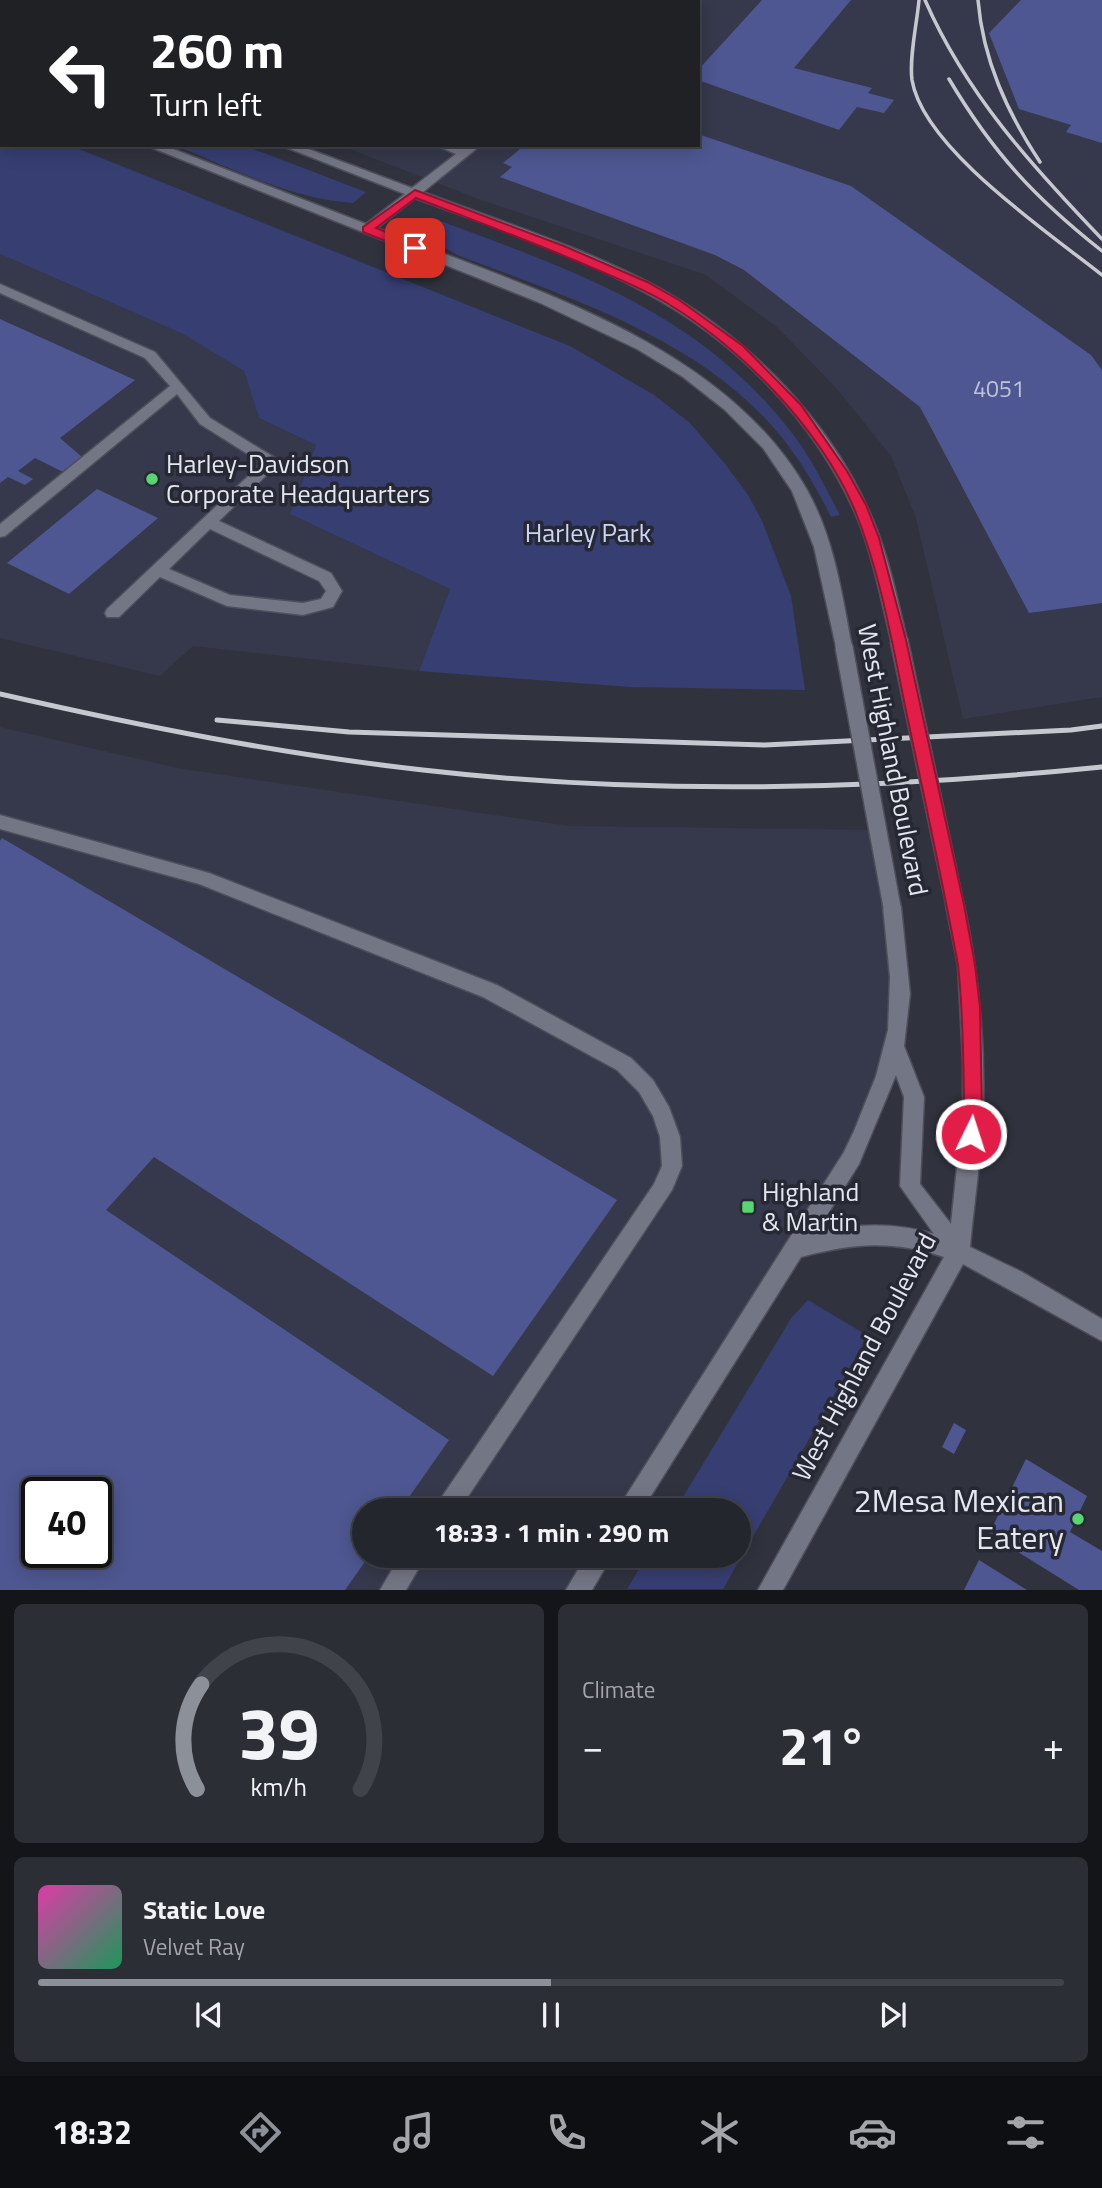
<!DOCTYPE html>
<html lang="en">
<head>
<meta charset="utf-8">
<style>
	:root { --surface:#24262e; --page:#2c2e36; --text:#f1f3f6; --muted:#a3a5aa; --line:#41434a; --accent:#8c9099 }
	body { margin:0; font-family:"Titillium Web",sans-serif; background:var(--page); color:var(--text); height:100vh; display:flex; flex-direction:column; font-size:26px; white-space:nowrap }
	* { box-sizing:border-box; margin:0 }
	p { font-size:23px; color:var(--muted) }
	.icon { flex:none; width:38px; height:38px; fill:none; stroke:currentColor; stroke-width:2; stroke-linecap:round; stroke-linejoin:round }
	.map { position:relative; height:1590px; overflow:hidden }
	.sheet { display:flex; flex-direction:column; gap:14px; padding:14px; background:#141519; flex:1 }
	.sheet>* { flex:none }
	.banner { position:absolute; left:0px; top:0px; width:700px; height:147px; box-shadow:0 4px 18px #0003,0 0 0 2px var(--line); background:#202124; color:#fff; overflow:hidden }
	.speed { position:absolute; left:21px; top:1477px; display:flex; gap:14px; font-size:35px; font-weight:700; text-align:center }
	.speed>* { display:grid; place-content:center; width:91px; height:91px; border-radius:50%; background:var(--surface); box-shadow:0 4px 18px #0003,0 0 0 2px var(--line); line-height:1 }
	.speed .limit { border:4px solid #111; border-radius:10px; background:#fff; color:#111 }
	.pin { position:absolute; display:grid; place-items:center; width:60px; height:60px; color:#fff; margin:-30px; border-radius:14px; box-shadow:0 4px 10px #0006 }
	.me { position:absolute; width:77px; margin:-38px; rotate:4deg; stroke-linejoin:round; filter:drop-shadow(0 0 5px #0008) }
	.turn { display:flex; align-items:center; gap:24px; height:147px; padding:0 35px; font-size:32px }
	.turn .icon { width:91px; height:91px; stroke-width:2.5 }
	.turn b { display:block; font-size:49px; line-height:60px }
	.big { font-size:52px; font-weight:700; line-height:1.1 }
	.sheet .card { flex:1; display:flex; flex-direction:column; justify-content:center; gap:10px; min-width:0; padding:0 24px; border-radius:10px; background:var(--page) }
	.sheet .dial { align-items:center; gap:0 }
	.dial svg { height:182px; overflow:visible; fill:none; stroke:var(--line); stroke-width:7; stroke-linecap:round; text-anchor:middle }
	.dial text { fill:var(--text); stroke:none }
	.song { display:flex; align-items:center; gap:21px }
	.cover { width:84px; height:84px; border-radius:10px; background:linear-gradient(135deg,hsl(320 70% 55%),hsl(150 70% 35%)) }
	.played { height:7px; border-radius:4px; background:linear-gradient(90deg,var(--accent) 50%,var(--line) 50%) }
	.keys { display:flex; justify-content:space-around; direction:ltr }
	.heat { display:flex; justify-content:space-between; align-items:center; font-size:38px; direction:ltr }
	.sheet .tiles { flex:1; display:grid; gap:14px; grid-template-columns:1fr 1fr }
	.card:last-child { grid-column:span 2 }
	.trip { position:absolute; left:352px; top:1498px; width:399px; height:70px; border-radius:35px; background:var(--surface); box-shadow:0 4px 18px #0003,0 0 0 2px var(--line); font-weight:700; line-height:70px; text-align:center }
	.tabs { display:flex; height:112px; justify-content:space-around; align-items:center; background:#0e0f12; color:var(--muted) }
	.tabs .icon { width:49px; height:49px }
	.tabs .selected { color:var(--accent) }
	.tabs b { font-size:32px; color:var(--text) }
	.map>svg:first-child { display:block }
	.built { fill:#35394b; fill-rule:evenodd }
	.green { fill:#373e72 }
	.building { fill:#4e5791; fill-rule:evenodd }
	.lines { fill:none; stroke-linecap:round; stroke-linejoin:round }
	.minor-casing { stroke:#4d4f5a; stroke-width:3 }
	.minor { fill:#737684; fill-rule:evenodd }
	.rail-far1 { stroke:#c6c8d0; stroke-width:3.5 }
	.rail { stroke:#c6c8d0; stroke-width:5 }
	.minor-bridge-casing { stroke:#4d4f5a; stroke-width:20; stroke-linecap:butt }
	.minor-bridge { stroke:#737684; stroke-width:17 }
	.route { fill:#e11d48; stroke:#92132f; stroke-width:2 }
	.poi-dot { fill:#57d570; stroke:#262934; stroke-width:2.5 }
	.labels { text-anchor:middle; stroke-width:7; stroke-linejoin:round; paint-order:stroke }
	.number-label { font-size:23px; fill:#bfc3d8 }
	.poi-label { font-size:26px; fill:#e5e7ef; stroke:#262934; text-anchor:start }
	.park-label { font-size:26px; fill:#ccd4f7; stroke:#262934 }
	.street-label { font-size:26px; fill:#e5e7ef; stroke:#262934 }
	.near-poi-label { font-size:32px; fill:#e5e7ef; stroke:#262934; text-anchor:end }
</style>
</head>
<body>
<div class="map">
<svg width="1102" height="1590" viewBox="0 0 1102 1590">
	<rect width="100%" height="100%" fill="#30333e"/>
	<g class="built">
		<path d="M0,0h1102v697l-139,22 -47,-201 -25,-62 -53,-66 -60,-62 -72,-53 -222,-74 -145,-56h359v-143h-696v14z"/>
		<path d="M0,254l181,79 63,38 15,47 57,27 -26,69 160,75 -31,82 -226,-25 -33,30 -160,-38z"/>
		<path d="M0,727l177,41 392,58 307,4 24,155 -23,115 -81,148 -167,262h-265v46h236l-22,33 -578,1zM37,1493h59v59h-59z"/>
	</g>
	<g class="green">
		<path d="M0,118l2,27h67l501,201 84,49 36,28 36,42 22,30 14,26 29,75 14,94 -175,-3 -211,-16 31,-82 -160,-75 26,-69 -57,-27 -15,-47 -63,-38 -181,-79z"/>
		<path d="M174,145h69l123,47 -13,11c-62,-4 -122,-35 -179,-58z"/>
		<path d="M435,219c139,52 266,93 360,218 18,24 31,52 45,78l-9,2c-16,-32 -34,-63 -58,-90 -79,-90 -207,-131 -316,-172 -13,-8 -26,-14 -34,-27z"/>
		<path d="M808,1300l60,36 -145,253h-96l20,-33h91v-46h-63l117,-193z"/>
	</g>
	<g class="building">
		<path d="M762,0h89l-57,68 78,20 -4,5 26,7 -10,13 -27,-6 -18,23 -141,-50v-10z"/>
		<path d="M1021,0h81v143l-36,-11 5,-7 -52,-16 -30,-76z"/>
		<path d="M698,134l153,52 240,169 11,15v233l-73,10 -109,-206 -176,-137 -29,-15 -215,-78 12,-10 -9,-4 22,-18h173z"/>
		<path d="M0,319l135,61 -75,58 22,19 -19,15 -28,-14 -17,13 15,8 -8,6 -17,-8 -8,6z"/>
		<path d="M97,489l61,29 -89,76 -62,-31z"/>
		<path d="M2,838l615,362 -124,176 -339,-219 -48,53 343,230 -49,70h-36v46h5l-24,34h-345v-749zM37,1493h59v59h-59z"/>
		<path d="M954,1423l12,7 -12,24 -12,-7z"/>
		<path d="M1026,1459l61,37 -17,36 32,19v39h-23l-90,-56z"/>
		<path d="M979,1560l48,30h-63z"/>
	</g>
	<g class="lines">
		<defs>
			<g id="minor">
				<path d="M182,0h13l-14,2z"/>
				<path d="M651,0h12l-13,2z"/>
				<rect x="0" y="36" width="2" height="6"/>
				<rect x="0" y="83" width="2" height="8"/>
				<path d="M145,145h18l203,79 39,-30 -125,-49h18l114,43 44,-34 -21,-9 28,3 4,-3h14l-58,47c79,30 162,56 236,96 91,51 172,133 213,230 17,39 25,81 35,122l-2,4 -6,2 -8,-6c-10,-41 -18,-84 -34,-123 -41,-95 -120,-176 -211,-224 -73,-40 -153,-66 -231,-95l-38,30c148,59 346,114 430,262 27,48 35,104 45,157l-2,4 -6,2 -8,-6 -22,-100 -22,-56 -29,-43 -38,-38 -42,-33 -46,-28 -99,-47z"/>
				<path d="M0,284l155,68 55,66 67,41 2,3 -2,3 -58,56 112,52 11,18 -9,16 -30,8 -76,-9 -67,-29 -41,40h-12l-2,-4 2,-4 155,-146 -62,-39 -23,-30 -172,142 -5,1v-13l170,-138 -25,-28 -145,-65zM210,529l109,52 7,10 -5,8 -18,4 -73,-8 -61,-26z"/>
				<path d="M0,815l209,58 288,112 134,73 22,22 16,27 11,30 2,29 -10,24 -213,320h-26l221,-326 8,-18 -2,-29 -7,-21 -14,-24 -22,-22 -134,-73 -284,-113 -199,-55z"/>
				<path d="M955,898l6,2 3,5c14,67 21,135 19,203 -1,46 -9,93 -13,139l52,25 80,47v22l-139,-77 -180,326h-25l186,-333c-53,-17 -89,-14 -143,0l-159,253h-25l227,-358 10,-21 22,-55 12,-46 2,-53 -7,-70 2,-5 7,-2 7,2 2,5 9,87 -6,52 20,51 -4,87 31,40 12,-114v-49l-5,-96 -12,-60 3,-5zM896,1075l8,22 -4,89 34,48c-40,-12 -78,-11 -118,-1l43,-69z"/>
				<path d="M400,1556h26l-20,34h-26z"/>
				<path d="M586,1556h26l-20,34h-26z"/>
			</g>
		</defs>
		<use href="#minor" class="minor-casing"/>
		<use href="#minor" class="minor"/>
		<g class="rail-far1">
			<path d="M919,0c-2,23 -10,58 -7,80 11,68 136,152 190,195"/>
			<path d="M925,0c41,94 107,166 177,239"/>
			<path d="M978,0c5,60 29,112 62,162"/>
			<path d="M949,79c44,74 86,119 153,172"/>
		</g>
		<g class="rail">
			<path d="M0,694c140,32 280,60 423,76 226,26 453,20 679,-3"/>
			<path d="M217,720l132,12 416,13 306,-15 31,-4"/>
		</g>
		<defs>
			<g id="minor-bridge">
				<path d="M899,640l56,265"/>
				<path d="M844,647l48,260"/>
			</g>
		</defs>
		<use href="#minor-bridge" class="minor-bridge-casing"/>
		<use href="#minor-bridge" class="minor-bridge"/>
	</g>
	<path class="route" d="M415,190l149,56 83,36 32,18 64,46 58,59 46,66 19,34 13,33 27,102 58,265 11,60 5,42 2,103 -5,29 -6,3 -7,-3c-5,-11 0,-30 0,-43 -1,-44 -1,-87 -6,-131 -16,-87 -35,-173 -53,-259 -13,-65 -26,-139 -52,-200 -35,-79 -110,-156 -183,-201 -24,-15 -51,-26 -77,-37 -58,-25 -117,-47 -177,-70l-40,30 44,18v5h-9l-48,-19v-5z"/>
	<g class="poi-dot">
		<circle cx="152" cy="479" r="7"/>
		<rect x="741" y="1200" width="14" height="14" rx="3.5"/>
		<circle cx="1078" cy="1519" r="7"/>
	</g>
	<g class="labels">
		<g class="number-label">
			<text x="999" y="397">4051</text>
		</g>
		<g class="poi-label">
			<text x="166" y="473">Harley-Davidson<tspan x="166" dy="30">Corporate Headquarters</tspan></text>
			<text x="762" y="1201">Highland<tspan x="762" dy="30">&amp; Martin</tspan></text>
		</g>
		<g class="park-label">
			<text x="588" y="542">Harley Park</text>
		</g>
		<g class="street-label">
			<text transform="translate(893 760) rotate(79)" y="9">West Highland Boulevard</text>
			<text transform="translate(864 1357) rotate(-62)" y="9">West Highland Boulevard</text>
		</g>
		<g class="near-poi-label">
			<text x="1064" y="1512">2Mesa Mexican<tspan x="1064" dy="37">Eatery</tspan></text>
		</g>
	</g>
</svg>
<div class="speed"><div class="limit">40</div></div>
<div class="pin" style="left:415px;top:248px;background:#d93025"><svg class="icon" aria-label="arrive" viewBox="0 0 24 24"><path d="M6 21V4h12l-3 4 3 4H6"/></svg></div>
<svg class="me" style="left:971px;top:1134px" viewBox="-20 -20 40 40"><circle r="17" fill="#e11d48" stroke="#fff" stroke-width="3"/><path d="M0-11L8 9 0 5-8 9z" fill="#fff"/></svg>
<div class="trip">18:33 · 1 min · 290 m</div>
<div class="banner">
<div class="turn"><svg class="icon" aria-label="left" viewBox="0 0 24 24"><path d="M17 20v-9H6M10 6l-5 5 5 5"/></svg><div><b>260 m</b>Turn left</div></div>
</div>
</div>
<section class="sheet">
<div class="tiles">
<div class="card dial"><svg viewBox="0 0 100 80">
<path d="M14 69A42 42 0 1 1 86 69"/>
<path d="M14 69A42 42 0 0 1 16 23" stroke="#8c9099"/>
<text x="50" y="56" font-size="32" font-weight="700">39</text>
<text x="50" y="72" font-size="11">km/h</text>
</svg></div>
<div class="card"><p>Climate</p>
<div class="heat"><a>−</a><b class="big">21°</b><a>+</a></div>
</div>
<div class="card">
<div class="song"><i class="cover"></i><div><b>Static Love</b><p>Velvet Ray</p></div></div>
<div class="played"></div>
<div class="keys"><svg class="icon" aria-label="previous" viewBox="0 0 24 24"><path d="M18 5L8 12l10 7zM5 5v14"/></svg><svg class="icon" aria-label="pause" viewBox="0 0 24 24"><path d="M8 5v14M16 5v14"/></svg><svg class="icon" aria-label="next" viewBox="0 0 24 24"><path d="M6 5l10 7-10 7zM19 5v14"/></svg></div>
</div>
</div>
</section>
<nav class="tabs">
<b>18:32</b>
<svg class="icon selected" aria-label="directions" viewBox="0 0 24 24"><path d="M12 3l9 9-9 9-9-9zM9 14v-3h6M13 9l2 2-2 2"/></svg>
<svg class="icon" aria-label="music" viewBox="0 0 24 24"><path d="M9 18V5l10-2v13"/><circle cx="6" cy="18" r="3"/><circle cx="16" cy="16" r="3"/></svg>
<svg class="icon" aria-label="phone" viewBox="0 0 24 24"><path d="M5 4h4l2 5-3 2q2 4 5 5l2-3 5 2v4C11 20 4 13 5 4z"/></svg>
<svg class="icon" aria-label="climate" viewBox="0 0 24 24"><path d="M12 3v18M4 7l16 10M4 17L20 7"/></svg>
<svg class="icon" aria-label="car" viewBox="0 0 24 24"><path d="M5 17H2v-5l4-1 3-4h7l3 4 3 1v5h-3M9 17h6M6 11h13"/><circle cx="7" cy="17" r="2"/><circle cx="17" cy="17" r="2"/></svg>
<svg class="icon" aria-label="filters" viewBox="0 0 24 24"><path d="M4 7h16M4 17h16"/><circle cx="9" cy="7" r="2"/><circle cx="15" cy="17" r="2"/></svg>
</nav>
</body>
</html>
